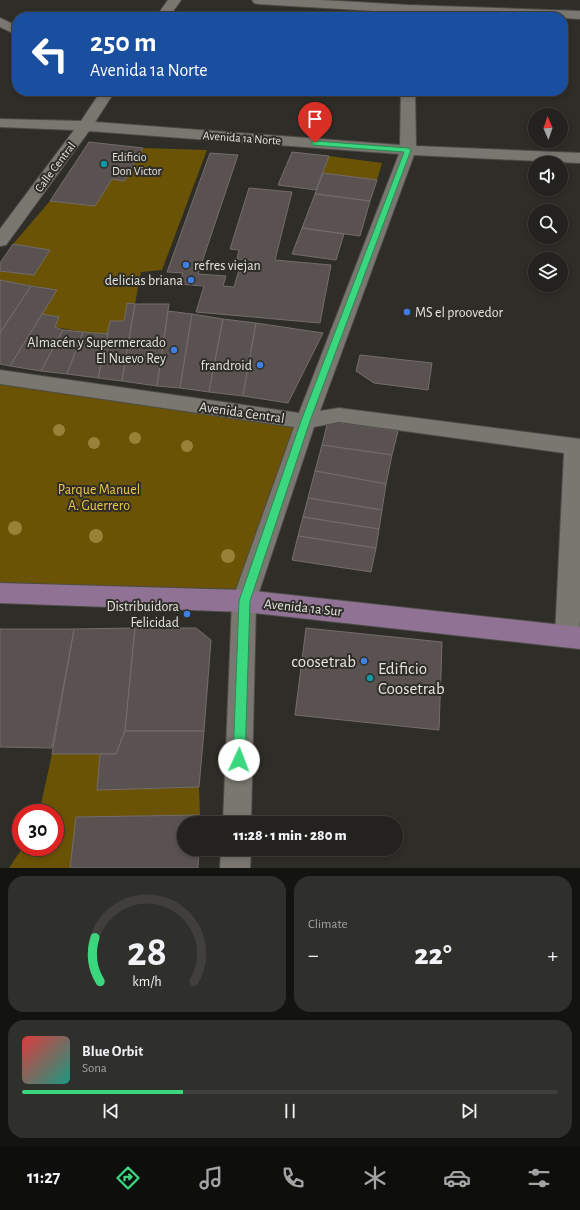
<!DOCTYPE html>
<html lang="en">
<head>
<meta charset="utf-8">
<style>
	:root { --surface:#23221e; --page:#2f2f2b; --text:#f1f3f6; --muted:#a3a4a4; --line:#403f3c; --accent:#3ad77f }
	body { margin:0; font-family:"Alegreya Sans",sans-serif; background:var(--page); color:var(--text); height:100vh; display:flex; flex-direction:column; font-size:15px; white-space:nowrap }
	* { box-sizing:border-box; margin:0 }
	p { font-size:13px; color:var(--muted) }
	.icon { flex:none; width:22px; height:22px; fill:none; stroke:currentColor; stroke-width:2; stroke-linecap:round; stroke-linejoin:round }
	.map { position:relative; height:868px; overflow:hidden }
	.side { display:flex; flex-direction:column; gap:8px; padding:8px; background:#131310; flex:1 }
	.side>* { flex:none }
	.top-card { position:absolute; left:12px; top:12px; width:556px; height:84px; border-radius:16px; box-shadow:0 2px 6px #0003,0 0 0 1px var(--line); background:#1a4fa0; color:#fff; overflow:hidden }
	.needle { width:26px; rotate:358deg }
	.tools { position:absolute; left:528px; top:108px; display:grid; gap:8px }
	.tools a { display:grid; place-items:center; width:40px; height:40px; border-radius:50%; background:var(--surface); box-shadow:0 2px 6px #0003,0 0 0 1px var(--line); font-size:20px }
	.speed { position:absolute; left:12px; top:804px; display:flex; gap:8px; font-size:20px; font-weight:700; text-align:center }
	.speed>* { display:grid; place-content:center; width:52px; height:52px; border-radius:50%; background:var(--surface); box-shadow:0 2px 6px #0003,0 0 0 1px var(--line); line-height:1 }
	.speed .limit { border:6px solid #d22; background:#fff; color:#111 }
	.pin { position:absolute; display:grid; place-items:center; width:34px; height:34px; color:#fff; margin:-41px -17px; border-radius:50% 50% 50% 0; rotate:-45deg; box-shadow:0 0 4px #0007 }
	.pin .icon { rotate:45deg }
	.me { position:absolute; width:44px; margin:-22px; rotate:2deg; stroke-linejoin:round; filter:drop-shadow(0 0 3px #0008) }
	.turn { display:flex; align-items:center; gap:14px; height:84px; padding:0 12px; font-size:18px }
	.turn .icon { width:52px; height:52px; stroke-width:2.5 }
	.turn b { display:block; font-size:28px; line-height:34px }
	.big { font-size:30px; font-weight:800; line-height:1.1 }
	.side .widget { flex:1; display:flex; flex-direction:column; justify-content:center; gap:6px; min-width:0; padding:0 14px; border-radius:16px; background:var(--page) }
	.side .dial { align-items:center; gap:0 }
	.dial svg { height:104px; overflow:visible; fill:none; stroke:var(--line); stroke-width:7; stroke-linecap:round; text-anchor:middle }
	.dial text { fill:var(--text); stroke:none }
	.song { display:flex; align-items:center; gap:12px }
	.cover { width:48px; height:48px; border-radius:6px; background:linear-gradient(135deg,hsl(0 70% 55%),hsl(170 70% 35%)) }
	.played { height:4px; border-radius:2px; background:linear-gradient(90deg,var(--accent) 30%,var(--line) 30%) }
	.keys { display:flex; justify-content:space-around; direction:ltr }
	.heat { display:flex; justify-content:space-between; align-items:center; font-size:22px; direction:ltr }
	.side .tiles { flex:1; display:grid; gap:8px; grid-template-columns:1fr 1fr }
	.widget:last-child { grid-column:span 2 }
	.trip { position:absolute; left:177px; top:816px; width:226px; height:40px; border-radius:20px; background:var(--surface); box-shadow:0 2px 6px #0003,0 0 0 1px var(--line); font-weight:800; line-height:40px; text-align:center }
	.tabs { display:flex; height:64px; justify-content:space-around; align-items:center; background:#0e0e0c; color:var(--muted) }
	.tabs .icon { width:28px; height:28px }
	.tabs .selected { color:var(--accent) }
	.tabs b { font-size:18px; color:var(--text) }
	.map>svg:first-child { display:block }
	.green { fill:#6a5304 }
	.building { fill:#595250; stroke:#746d6b }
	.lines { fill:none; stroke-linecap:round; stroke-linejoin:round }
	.minor-casing { stroke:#4d4c47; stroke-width:2 }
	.primary-casing { stroke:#4d4c47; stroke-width:2 }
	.minor { fill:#7a7771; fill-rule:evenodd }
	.primary { fill:#907394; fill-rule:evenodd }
	.tree { fill:#998138 }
	.route { fill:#3ad77f; stroke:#268c53 }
	.culture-dot { fill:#0f9aa8; stroke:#2f2d28; stroke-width:1.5 }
	.shop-dot { fill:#3f7fe0; stroke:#2f2d28; stroke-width:1.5 }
	.labels { text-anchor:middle; stroke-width:4; stroke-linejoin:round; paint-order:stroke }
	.far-street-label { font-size:12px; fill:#e5e4e0; stroke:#2f2d28 }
	.far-poi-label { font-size:12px; fill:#e5e4e0; stroke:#2f2d28; text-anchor:start }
	.poi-label { font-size:14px; fill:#e5e4e0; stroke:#2f2d28; text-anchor:end }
	.street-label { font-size:14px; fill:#e5e4e0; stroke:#2f2d28 }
	.park-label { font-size:14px; fill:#f0c646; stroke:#2f2d28 }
	.near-poi-label { font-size:17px; fill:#e5e4e0; stroke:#2f2d28; text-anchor:end }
</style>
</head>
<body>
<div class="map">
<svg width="580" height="868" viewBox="0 0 580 868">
	<rect width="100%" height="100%" fill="#2f2d28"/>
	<g class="green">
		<path d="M143,148l64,2 -45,120 -21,2 -6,32h-8l-3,17h-14l-2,13 -25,-2 -28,-5 4,-10 -17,-3 14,-24 -56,-10v-9l34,4 16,-25 -37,-6 37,-43 45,5 17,-27 12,2z"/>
		<path d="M329,156l53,7 -5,17 -54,-7z"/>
		<path d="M0,380l306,41 -62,180 -244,-8z"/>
		<path d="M52,754h48l-3,36 102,-3 1,28 -123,2 -7,51h-61l14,-21h32v-34h-16z"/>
	</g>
	<g class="building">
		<path d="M89,142l54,6 -19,33 -12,-2 -17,27 -45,-5z"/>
		<path d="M292,152l37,4 -13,34 -38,-5z"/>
		<path d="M210,153l28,2 -40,119 28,2 -3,10 11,1 5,-17 9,1 3,-11 -14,-1 2,-9 -9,-1 19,-61 43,4 -17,68 56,5 -11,58 -124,-11 8,-26 -25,-2 4,-11 -16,-1z"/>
		<path d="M323,173l54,7 -7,21 -55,-7z"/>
		<path d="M315,194l55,7 -10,35 -58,-8z"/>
		<path d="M302,228l42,6 -8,26 -44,-6z"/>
		<path d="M13,244l37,6 -16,25 -34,-4v-8z"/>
		<path d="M0,280l31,6 -31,47z"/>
		<path d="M31,286l26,4 -47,76 -10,-2v-31z"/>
		<path d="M127,303l8,1 -13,77 -24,-3 12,-57h14z"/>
		<path d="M135,304h34l-12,82 -35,-5z"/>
		<path d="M168,311l24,3 -12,74 -23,-2z"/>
		<path d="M42,314l17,3 -4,10 8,3 -22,41 -31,-5z"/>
		<path d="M192,314l31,5 -14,73 -29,-4z"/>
		<path d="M223,319l33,4 -13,73 -34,-4z"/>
		<path d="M256,323l67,10 -35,70 -45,-7z"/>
		<path d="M63,330l20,2 -16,42 -26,-3z"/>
		<path d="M83,332l25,2 -10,44 -31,-4z"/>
		<path d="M360,355l72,8 -4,27 -54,-7 -18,-12z"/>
		<path d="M328,421l70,10 -6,24 -70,-10z"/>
		<path d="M322,445l70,10 -6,29 -71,-13z"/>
		<path d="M315,471l71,13 -4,26 -74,-12z"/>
		<path d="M308,498l74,12 -3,19 -76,-12z"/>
		<path d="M303,517l76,12 -3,19 -78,-12z"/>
		<path d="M298,536l78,12 -5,24 -79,-12z"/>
		<path d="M135,628l-10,103 -9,23h-64l22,-125z"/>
		<path d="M135,628h61l15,12 -7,91h-79z"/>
		<path d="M306,628l136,14 -3,88 -144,-15z"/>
		<path d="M0,629h74l-22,119 -52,-1z"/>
		<path d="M125,731h79l-5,56 -102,3 3,-36h16z"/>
		<path d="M200,815v8h-16v26h15l-1,19h-128l6,-51z"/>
	</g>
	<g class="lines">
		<defs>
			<g id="minor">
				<path d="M168,0h13l-12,17h-13z"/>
				<path d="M252,0h69l87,5 172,6v8l-17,-1v-1l-155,-4 -150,-9 -4,-1z"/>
				<path d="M0,18l17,8v9l-17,-8z"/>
				<path d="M101,91h14l-20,31 305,23 1,-54h14l1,55 164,7v10l-166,-8 -94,256 19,-3 241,31v180l-1,17 -3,8 -9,3 -9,-3 -3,-8 9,-183 -225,-31 -25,5 -58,174 -5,222h-28l9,-222 62,-174 -294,-43v-14l299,43 100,-259 -310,-23 -83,114 -6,1v-17l74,-99 -74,-3v-8l81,2z"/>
				<path d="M221,849h30l-1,19h-30z"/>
			</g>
			<path id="primary" d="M0,583l244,7 336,37v22l-336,-37 -244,-9z"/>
		</defs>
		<use href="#minor" class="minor-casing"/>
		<use href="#primary" class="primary-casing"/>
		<use href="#minor" class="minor"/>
		<use href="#primary" class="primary"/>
	</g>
	<g class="tree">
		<circle cx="59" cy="430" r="6"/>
		<circle cx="135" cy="438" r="6"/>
		<circle cx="94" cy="443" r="6"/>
		<circle cx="187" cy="446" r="6"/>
		<circle cx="15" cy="528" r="7"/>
		<circle cx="96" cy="536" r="7"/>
		<circle cx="228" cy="556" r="7"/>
	</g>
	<path class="route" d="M315,141l93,7 3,2 -101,271 -60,180 -5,159 -2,3 -4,2 -4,-2 -2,-3 6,-159 62,-180 103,-269 -92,-7v-3z"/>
	<g class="culture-dot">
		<circle cx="104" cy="164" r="4"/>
		<circle cx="370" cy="678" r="4"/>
	</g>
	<g class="shop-dot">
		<circle cx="186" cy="265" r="4"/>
		<circle cx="191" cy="280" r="4"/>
		<circle cx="407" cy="312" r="4"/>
		<circle cx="174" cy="350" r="4"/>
		<circle cx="260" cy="365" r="4"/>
		<circle cx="187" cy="614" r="4"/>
		<circle cx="364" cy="661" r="4"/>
	</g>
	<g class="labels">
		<g class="far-street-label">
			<text transform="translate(242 138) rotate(4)" y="4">Avenida 1a Norte</text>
			<text transform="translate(55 167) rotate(-53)" y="4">Calle Central</text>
		</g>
		<g class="far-poi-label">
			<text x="112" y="161">Edificio<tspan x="112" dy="14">Don Victor</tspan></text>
		</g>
		<g class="poi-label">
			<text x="194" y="270" text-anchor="start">refres viejan</text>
			<text x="183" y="285">delicias briana</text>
			<text x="415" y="317" text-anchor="start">MS el proovedor</text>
			<text x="166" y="347">Almacén y Supermercado<tspan x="166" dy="16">El Nuevo Rey</tspan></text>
			<text x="252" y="370">frandroid</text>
			<text x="179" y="611">Distribuidora<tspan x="179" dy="16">Felicidad</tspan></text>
		</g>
		<g class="street-label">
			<text transform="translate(242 412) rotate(8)" y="5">Avenida Central</text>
			<text transform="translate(303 607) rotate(6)" y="5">Avenida 1a Sur</text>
		</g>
		<g class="park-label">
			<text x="99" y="494">Parque Manuel<tspan x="99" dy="16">A. Guerrero</tspan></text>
		</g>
		<g class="near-poi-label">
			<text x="356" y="667">coosetrab</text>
			<text x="378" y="674" text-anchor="start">Edificio<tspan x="378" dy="20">Coosetrab</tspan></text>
		</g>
	</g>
</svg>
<div class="tools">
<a><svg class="needle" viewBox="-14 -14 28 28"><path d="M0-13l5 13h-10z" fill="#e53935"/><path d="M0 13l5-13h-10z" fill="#a3a4a4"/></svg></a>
<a><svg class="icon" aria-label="sound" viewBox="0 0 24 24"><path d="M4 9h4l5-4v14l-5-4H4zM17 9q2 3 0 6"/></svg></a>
<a><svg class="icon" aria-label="search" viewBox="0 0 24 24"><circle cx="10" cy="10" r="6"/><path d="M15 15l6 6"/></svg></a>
<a><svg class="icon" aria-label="layers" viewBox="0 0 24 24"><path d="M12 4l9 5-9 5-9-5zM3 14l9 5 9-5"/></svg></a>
</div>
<div class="speed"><div class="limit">30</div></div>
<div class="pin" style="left:315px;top:143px;background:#d93025"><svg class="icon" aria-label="arrive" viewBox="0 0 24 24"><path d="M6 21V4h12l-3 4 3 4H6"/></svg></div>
<svg class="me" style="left:239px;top:760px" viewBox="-20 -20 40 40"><circle r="19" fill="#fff"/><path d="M0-13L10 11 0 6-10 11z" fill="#3ad77f"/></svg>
<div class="trip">11:28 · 1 min · 280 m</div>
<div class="top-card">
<div class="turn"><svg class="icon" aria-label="left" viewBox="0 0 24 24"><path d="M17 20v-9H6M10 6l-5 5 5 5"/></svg><div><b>250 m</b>Avenida 1a Norte</div></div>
</div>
</div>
<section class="side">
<div class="tiles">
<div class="widget dial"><svg viewBox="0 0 100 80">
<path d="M14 69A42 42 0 1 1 86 69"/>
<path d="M14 69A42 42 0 0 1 10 35" stroke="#3ad77f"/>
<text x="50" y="56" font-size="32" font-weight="700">28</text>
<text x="50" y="72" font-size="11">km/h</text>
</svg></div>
<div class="widget"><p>Climate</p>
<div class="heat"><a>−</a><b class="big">22°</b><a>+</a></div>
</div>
<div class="widget">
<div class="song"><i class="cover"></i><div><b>Blue Orbit</b><p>Sona</p></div></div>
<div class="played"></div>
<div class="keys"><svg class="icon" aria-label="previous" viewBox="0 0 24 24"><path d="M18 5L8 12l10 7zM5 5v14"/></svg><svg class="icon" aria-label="pause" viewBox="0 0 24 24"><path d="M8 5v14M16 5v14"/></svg><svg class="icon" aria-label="next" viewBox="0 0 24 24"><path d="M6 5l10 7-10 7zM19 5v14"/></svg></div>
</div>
</div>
</section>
<nav class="tabs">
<b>11:27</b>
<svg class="icon selected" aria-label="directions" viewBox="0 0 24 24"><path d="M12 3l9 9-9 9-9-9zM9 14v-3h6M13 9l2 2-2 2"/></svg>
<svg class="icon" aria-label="music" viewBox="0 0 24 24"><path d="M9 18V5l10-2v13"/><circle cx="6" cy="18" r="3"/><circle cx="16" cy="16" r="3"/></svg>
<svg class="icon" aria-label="phone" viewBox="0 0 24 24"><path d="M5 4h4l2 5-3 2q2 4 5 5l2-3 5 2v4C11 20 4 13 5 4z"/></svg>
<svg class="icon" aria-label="climate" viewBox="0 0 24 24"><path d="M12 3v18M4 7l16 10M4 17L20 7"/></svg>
<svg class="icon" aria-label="car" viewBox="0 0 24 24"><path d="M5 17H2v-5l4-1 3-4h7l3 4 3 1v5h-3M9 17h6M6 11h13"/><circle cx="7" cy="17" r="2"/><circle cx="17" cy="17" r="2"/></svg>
<svg class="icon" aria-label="filters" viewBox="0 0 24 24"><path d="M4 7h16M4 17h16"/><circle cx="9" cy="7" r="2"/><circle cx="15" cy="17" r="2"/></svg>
</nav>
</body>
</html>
